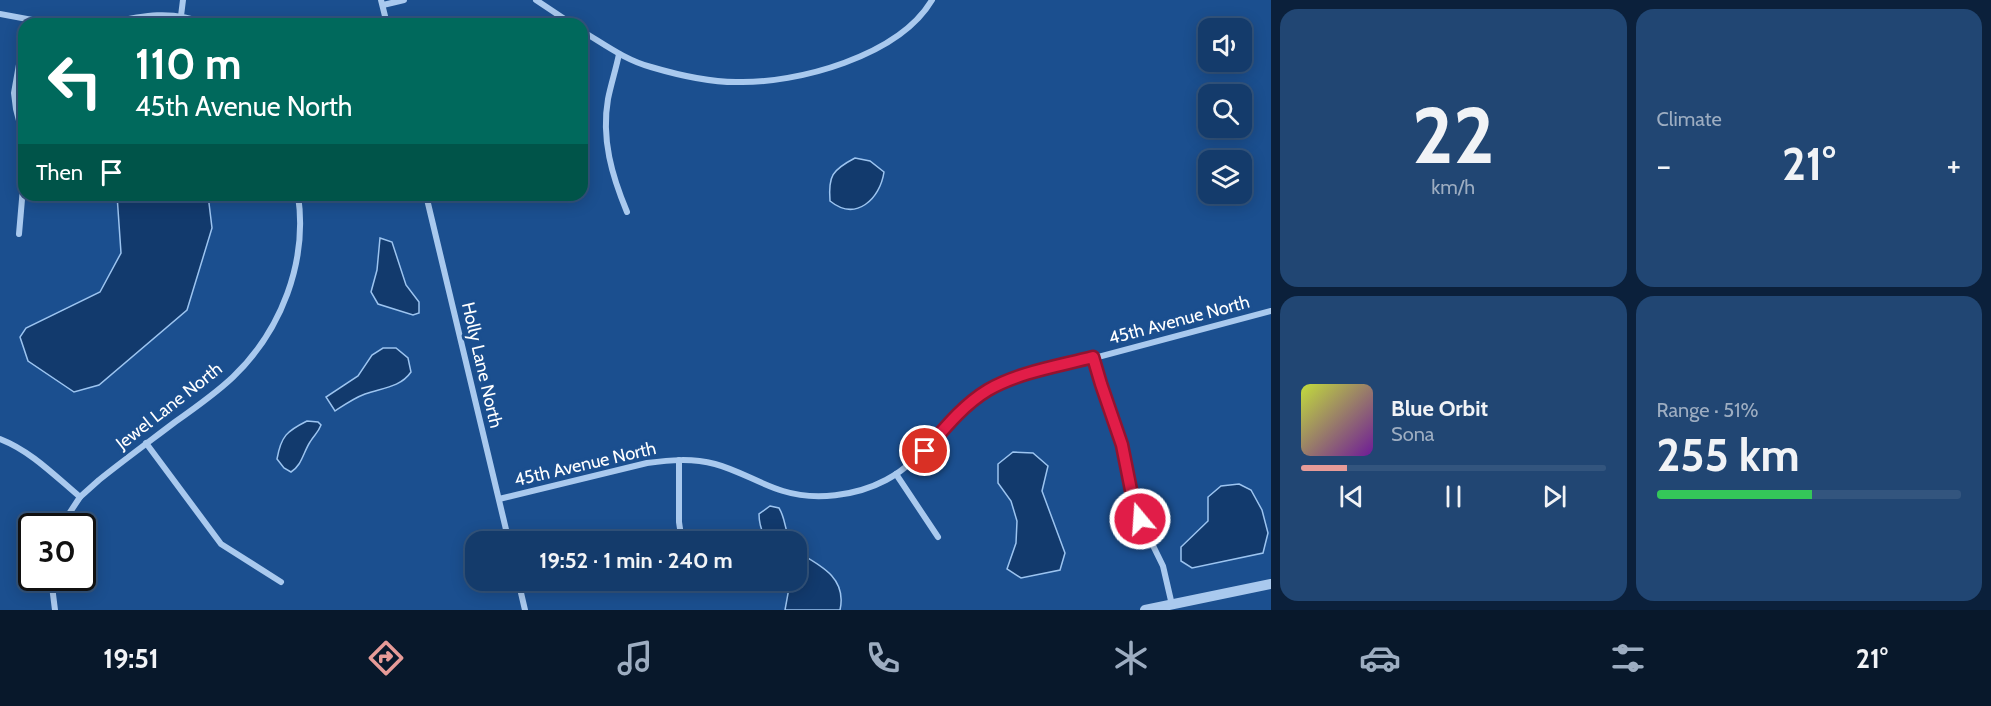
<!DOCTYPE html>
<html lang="en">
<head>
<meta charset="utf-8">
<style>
	:root { --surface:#143b6b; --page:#214673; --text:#f1f3f6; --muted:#9dadc1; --line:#33557e; --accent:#e69b98 }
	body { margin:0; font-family:Cabin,sans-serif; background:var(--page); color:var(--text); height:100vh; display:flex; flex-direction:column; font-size:22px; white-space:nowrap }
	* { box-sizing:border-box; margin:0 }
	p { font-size:20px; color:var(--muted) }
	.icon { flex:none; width:33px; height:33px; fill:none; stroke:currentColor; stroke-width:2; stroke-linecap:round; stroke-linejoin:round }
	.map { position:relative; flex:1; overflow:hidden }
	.side { display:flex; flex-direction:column; gap:9px; padding:9px; background:#0b203b; width:720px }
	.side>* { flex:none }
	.top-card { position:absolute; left:18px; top:18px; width:570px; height:183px; border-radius:18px; box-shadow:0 3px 15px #0003,0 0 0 2px var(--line); background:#00695c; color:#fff; overflow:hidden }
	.buttons { position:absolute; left:1198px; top:18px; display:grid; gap:12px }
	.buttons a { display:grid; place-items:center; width:54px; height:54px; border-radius:12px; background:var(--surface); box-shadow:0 3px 15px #0003,0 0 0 2px var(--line); font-size:30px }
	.speed { position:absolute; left:18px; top:513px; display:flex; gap:12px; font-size:30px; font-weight:700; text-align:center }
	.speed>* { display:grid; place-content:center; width:78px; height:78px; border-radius:50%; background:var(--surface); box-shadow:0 3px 15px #0003,0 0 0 2px var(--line); line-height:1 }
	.speed .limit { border:3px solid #111; border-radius:9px; background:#fff; color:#111 }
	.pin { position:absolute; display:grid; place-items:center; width:51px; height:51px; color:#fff; margin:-26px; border:3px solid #fff; border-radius:50%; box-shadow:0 2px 6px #0007 }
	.me { position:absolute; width:66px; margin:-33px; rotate:342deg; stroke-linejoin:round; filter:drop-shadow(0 0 4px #0008) }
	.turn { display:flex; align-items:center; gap:21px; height:126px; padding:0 18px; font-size:27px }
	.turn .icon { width:78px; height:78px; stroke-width:2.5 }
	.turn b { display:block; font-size:42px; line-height:51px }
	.then { display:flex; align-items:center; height:57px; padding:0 18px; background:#0003; gap:12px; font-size:22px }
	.big { font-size:45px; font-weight:700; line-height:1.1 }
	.side .widget { flex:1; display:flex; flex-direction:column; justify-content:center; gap:9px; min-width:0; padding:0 21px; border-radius:18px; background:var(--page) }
	.side .dial { align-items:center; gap:0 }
	.dial b { font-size:78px; line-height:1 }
	.song { display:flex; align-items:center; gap:18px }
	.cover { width:72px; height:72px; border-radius:9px; background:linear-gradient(135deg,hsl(70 70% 55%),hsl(280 70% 35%)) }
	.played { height:6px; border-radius:3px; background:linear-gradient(90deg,var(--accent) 15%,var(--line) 15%) }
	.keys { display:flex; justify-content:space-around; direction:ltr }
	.heat { display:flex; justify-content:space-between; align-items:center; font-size:33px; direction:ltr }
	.charge { height:9px; border-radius:4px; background:linear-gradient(90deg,#34c759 51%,var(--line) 0) }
	.side .tiles { flex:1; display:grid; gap:9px; grid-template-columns:repeat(2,1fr) }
	.trip { position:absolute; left:465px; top:531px; width:342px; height:60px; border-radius:18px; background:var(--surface); box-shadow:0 3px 15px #0003,0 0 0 2px var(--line); font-weight:700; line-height:60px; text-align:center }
	.dock { display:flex; height:96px; justify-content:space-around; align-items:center; background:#08182b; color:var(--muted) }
	.dock .icon { width:42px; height:42px }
	.dock .active { color:var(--accent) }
	.dock b { font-size:27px; color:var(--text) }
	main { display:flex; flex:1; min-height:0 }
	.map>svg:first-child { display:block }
	.water { fill:#123a6d; stroke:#9cc4f0; stroke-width:1.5 }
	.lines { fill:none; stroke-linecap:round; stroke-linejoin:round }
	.minor { stroke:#a9c9ee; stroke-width:6 }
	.tertiary { stroke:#a9c9ee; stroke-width:10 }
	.route-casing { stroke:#92132f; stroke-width:15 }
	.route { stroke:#e11d48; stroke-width:10 }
	.labels { text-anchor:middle; stroke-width:6; stroke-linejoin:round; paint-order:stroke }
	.street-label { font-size:18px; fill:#fff; stroke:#1b4f8f }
</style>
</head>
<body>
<main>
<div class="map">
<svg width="1271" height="610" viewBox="0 0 1271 610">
	<rect width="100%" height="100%" fill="#1b4f8f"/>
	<g class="water">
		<path d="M855,158l15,3 14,11c-4,27 -28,50 -54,29 -2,-25 2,-31 25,-43z"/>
		<path d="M117,195h91l4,33 -25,82 -88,75 -25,7 -46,-31 -8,-24 6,-9 74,-36 21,-39z"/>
		<path d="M380,238l12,4 14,43 13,17v11l-6,2 -35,-11 -7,-12 6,-22z"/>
		<path d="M383,348h13l12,10 3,14c-11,16 -30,16 -46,22 -11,4 -21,11 -30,17l-9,-14 32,-21 14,-21z"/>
		<path d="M307,421l11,1 3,3c-3,8 -7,10 -11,17 -7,11 -8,23 -19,30l-7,-4 -7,-9c4,-23 10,-28 30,-38z"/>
		<path d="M1013,452l20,1 15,13 -6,25 23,62 -5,17 -39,8 -14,-9 9,-26 1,-22 -6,-20 -13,-18v-19z"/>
		<path d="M1239,484l12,6 11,20 6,23 -5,20 -71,15 -11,-7v-14l27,-26v-24l13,-11z"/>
		<path d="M770,506l9,2c7,11 5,22 12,33h-23c-6,-8 -9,-17 -9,-27z"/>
		<path d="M797,549l2,4c23,13 48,26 41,57h-55l4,-22 -2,-7 9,-1z"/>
	</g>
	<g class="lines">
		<g class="minor">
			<path d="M381,0l6,24"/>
			<path d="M536,0l36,24"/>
			<path d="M383,5l21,-5"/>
			<path d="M0,14l54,10"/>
			<path d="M181,16l2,-16"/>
			<path d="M103,24c38,-8 67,-15 104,0"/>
			<path d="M582,31c22,13 43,29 69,36 27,8 57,15 85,15 61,2 163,-26 196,-82"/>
			<path d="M24,36l-10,57 2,16 8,31"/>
			<path d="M619,54c-3,15 -8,30 -11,45 -7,40 4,77 19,113"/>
			<path d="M426,195l83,347"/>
			<path d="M299,198l15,-3"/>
			<path d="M19,234l5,-58"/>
			<path d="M1093,357l8,27 21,61 9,45 9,29 23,47 9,39"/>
			<path d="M0,439c31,12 55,37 80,58"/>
			<path d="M146,443l75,101 60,38"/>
			<path d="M679,460v62l3,20"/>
			<path d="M896,474l42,63"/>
			<path d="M499,499l148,-36c23,-3 45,-5 68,1 23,6 45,20 68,27 32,10 73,5 103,-11 29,-15 47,-41 70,-64 14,-15 30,-25 48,-34l267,-71"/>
			<path d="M61,526l19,-29 19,-17c25,-20 51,-39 76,-58 20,-14 40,-28 58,-45 48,-46 75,-115 65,-182"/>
			<path d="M51,578l4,32"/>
			<path d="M518,580l7,30"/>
			<path d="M698,580l1,2"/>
		</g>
		<path class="tertiary" d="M1145,610l126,-26"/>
	</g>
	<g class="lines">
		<defs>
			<path id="route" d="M925,451c19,-22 38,-46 63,-61 31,-18 71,-24 105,-33l8,27 21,61 9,45 9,29"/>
		</defs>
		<use href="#route" class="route-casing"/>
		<use href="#route" class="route"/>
	</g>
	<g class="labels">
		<g class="street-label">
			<text transform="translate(1179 320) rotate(-15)" y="6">45th Avenue North</text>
			<text transform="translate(482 365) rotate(77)" y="6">Holly Lane North</text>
			<text transform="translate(169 406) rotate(-38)" y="6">Jewel Lane North</text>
			<text transform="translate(585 464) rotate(-13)" y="6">45th Avenue North</text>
		</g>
	</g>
</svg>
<div class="buttons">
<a><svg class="icon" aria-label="sound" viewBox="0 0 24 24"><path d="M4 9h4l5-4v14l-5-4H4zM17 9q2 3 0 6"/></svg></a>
<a><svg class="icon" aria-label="search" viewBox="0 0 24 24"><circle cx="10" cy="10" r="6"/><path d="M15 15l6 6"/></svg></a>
<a><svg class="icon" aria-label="layers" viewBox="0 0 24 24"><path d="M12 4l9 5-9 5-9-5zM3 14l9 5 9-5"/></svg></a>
</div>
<div class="speed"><div class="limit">30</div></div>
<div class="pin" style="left:925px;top:451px;background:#d93025"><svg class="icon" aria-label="arrive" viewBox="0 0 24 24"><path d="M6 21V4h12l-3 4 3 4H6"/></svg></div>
<svg class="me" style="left:1140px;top:519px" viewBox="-20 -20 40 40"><circle r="17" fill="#e11d48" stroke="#fff" stroke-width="3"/><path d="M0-11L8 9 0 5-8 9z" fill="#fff"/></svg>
<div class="trip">19:52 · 1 min · 240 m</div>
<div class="top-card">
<div class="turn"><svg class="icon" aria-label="left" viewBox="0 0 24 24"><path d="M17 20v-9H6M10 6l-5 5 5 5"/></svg><div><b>110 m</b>45th Avenue North</div></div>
<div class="then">Then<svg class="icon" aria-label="arrive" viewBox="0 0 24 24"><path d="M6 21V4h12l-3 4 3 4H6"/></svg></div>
</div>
</div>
<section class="side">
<div class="tiles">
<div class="widget dial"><b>22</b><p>km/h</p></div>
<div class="widget"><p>Climate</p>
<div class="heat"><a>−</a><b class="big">21°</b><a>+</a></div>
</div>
<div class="widget">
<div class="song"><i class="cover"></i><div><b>Blue Orbit</b><p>Sona</p></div></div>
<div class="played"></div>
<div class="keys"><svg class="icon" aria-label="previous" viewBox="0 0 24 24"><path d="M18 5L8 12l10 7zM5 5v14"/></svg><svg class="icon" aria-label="pause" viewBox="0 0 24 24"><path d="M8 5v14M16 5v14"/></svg><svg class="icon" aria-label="next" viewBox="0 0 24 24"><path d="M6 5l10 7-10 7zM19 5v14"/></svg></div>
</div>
<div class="widget"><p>Range · 51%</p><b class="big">255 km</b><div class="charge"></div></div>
</div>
</section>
</main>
<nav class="dock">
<b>19:51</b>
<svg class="icon active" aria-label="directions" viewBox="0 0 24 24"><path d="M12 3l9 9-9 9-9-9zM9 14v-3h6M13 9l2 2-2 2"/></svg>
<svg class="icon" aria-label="music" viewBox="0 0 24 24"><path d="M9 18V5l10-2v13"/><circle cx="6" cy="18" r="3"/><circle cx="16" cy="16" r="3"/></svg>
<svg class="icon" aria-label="phone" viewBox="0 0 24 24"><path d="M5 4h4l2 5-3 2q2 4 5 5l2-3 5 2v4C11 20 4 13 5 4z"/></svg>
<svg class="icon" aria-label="climate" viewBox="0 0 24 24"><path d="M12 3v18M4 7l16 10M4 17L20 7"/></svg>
<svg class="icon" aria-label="car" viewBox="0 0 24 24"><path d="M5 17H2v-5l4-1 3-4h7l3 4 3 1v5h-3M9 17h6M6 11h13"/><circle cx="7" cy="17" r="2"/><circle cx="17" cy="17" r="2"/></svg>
<svg class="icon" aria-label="filters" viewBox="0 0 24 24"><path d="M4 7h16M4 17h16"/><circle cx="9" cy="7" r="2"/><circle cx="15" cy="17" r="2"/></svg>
<b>21°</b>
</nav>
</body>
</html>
